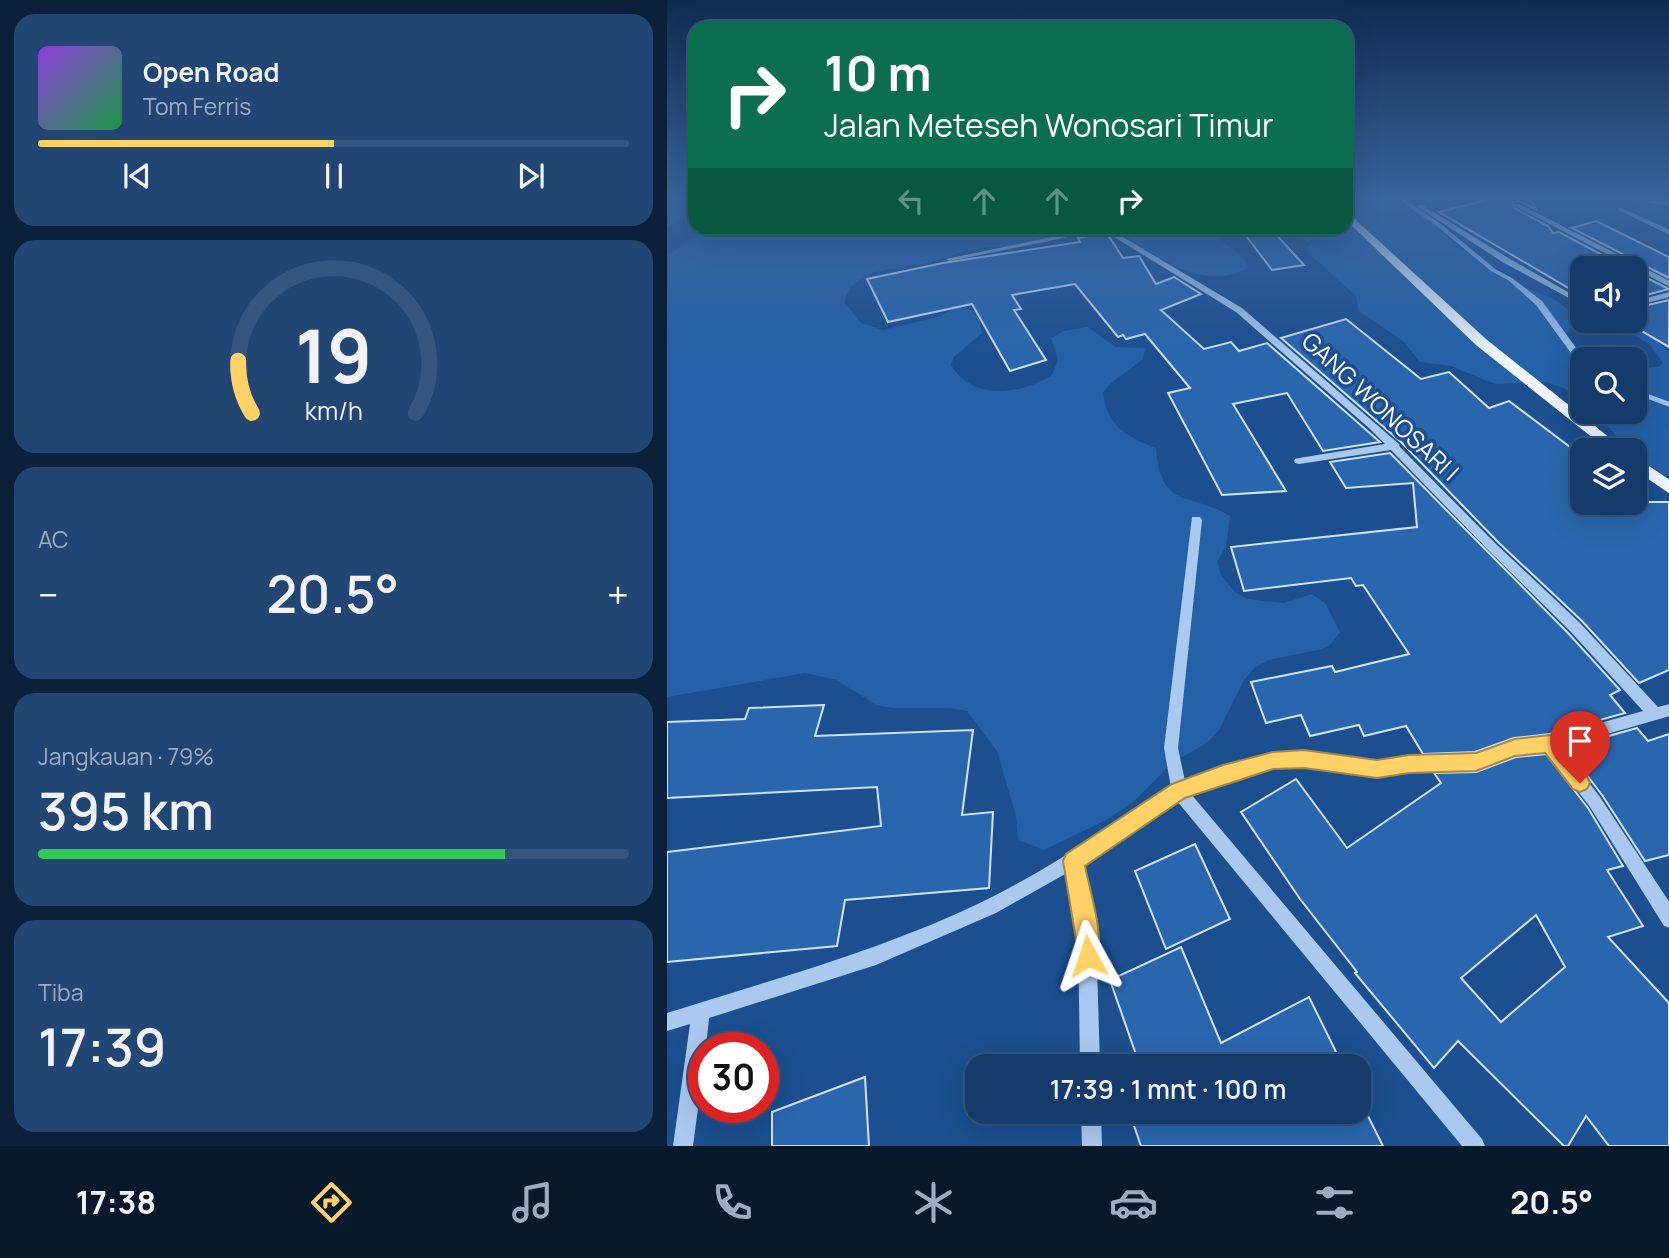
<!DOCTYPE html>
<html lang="id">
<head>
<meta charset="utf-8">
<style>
	:root { --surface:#143b6b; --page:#214673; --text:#f1f3f6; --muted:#9dadc1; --line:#33557e; --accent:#ffd166 }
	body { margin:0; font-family:Manrope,sans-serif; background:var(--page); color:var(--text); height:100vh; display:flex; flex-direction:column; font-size:26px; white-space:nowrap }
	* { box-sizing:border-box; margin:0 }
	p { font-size:23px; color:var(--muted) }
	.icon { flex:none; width:38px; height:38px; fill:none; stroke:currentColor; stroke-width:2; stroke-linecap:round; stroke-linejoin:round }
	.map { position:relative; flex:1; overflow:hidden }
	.side { display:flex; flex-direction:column; gap:14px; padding:14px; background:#0b203b; width:667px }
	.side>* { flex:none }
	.guide { position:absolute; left:21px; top:21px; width:665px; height:214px; border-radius:21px; box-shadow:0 7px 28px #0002,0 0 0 2px var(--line); background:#0b6e4f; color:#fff; overflow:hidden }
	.controls { position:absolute; left:903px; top:256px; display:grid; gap:14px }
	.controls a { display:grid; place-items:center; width:77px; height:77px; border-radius:14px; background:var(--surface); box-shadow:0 7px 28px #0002,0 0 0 2px var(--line); font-size:35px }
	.speed { position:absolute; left:21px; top:1032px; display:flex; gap:14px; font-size:35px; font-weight:700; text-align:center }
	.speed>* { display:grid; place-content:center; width:91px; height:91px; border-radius:50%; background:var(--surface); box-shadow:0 7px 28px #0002,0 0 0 2px var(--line); line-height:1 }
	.speed .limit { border:10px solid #d22; background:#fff; color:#111 }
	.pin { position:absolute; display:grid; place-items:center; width:60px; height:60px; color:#fff; margin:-72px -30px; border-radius:50% 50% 50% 0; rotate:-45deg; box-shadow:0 0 7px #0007 }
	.pin .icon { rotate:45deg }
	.me { position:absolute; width:77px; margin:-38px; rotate:355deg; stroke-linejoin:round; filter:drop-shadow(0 0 5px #0008) }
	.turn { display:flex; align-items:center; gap:24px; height:147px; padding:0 21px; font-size:32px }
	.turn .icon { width:91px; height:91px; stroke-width:2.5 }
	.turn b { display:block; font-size:49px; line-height:60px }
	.lanes { display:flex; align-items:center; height:66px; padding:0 21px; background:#0003; justify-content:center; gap:35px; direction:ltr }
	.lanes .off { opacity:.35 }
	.big { font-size:52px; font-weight:600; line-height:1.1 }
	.side .tile { flex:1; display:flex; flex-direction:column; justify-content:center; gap:10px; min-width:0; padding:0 24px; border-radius:21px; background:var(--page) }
	.side .dial { align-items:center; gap:0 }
	.dial svg { height:182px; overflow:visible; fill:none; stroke:var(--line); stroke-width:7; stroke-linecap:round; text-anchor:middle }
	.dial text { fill:var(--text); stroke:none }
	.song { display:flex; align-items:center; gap:21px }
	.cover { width:84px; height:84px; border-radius:10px; background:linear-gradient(135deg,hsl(270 70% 55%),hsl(140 70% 35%)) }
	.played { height:7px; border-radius:4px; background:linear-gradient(90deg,var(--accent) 50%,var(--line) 50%) }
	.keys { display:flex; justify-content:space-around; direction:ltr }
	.heat { display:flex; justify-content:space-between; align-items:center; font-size:38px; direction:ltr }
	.charge { height:10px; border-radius:5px; background:linear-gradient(90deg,#34c759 79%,var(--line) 0) }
	.trip { position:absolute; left:298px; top:1054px; width:406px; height:70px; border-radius:21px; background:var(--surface); box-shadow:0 7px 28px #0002,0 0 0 2px var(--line); font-weight:600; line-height:70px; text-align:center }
	.tabs { display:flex; height:112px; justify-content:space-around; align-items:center; background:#08182b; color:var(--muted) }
	.tabs .icon { width:49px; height:49px }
	.tabs .selected { color:var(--accent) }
	.tabs b { font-size:32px; color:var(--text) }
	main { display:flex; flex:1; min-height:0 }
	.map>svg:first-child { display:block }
	.green { fill:#2461a8 }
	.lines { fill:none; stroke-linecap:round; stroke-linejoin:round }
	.stream { fill:#9cc4f0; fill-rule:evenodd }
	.building { fill:#2a66ad; stroke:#cfe3fa; stroke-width:2; fill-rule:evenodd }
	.minor { fill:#a9c9ee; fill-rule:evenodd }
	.major { fill:#f0f6ff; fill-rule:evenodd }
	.route { fill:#ffd166; stroke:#a68842; stroke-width:2 }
	.labels { text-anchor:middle; stroke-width:7; stroke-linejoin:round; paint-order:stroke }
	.street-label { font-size:24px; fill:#fff; stroke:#1b4f8f }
</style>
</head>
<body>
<main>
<section class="side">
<div class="tile">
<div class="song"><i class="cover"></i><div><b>Open Road</b><p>Tom Ferris</p></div></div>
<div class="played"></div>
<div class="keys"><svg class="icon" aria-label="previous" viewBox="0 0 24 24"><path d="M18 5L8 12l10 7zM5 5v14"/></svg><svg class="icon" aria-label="pause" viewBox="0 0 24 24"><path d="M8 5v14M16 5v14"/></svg><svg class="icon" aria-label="next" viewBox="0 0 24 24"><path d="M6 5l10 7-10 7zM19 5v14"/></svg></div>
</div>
<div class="tile dial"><svg viewBox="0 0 100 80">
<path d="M14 69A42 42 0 1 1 86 69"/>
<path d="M14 69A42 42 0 0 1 8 46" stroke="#ffd166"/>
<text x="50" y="56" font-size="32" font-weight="700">19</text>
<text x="50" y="72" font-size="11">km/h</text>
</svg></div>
<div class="tile"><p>AC</p>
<div class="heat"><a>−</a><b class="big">20.5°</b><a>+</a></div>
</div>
<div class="tile"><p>Jangkauan · 79%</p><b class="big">395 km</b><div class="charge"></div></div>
<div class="tile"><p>Tiba</p><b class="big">17:39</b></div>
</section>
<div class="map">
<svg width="1003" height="1146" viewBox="0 0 1003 1146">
	<rect width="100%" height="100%" fill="#1b4f8f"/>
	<g class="green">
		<path d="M0,197h28v13l-28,17z"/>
		<path d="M679,197h59l6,8 32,20 3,10 7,10 39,19 4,7 14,10 44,18 24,18 2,5 -7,1 -6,11 13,18 13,7h-11v41l-18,-12 -18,-6 -51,2 -44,-18 -31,-4 -17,-21 -44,-30 -3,-15 -50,-45 3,-7 -15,-16h52z"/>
		<path d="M42,228h354c-7,26 -63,17 -84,20 -17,2 -32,10 -47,14 -28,8 -82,3 -87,41l16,20 22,7 51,-12 25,-11 14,4 6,8 3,14 -28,24 -3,8c21,36 70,30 101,10l6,-15 -7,-22 13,-7 24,-4 27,20 30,1 -2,11 -33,25 -7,9c4,33 24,44 53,55 5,63 33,43 74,68l-4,30 -9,16 4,13 14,17 12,7 37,4 28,-9 13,9 15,29 -10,13 -8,4 -53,11 -15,8 -11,14 -24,48 -12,13 -34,19 -41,41 -28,18 -60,29 -26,-10 -2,-24 -19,-65 -30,-40 -17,-3h-57l-17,-3 -39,-25 -32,-7 -138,24v-442z"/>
		<path d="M443,228h102c6,17 33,22 36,40 -50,27 -96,-18 -138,-40z"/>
		<path d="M969,320l33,33v122c-14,1 -25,-9 -34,-19v-6h-7l-33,-39h40v-42l23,-2 5,-4 -13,-18 -38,-24z"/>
	</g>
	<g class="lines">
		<g class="stream">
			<path d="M728,197h7l40,28 53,44 17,9 30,23 42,58h-2v5h-3l-43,-59 -28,-25 -17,-9 -53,-44z"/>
			<path d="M946,197h18l39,5v4z"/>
			<path d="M968,389l35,13v5l-35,-13z"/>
		</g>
	</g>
	<g class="building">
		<path d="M831,197h30l9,13 -18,-9 -6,1 1,6 34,18 5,7 6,-1 68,36h-45v28l-143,-84z"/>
		<path d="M929,221l73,36v21l-97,-50z"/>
		<path d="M573,228h30l34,37 -32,5z"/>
		<path d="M436,233l7,5 13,20 16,-2 17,28 18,-7 27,17 -40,16 43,39 27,-7 8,9 28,-8 113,99 -57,9 -36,-58 -54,11 53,87 -64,4 -54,-102 22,-5 -45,-54 -19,5 -3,-4 -5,2 -43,-53 -63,11 9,14 -7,1 32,50 -36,11 -38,-67 -84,18 -21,-43 76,-16 137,-21 -2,-4z"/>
		<path d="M968,272l34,17 -34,9z"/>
		<path d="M1002,300v47l-46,-27h12v-12z"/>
		<path d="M679,319l75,60 28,-7 40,36 20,-7 73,55v46h87v168l-30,13 -57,-62 -83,-78 -98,-101 -120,-104z"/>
		<path d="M723,453l178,180 52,57 -10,5 15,18 -75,21 -36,4 -39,14 -52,2 -17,-28 -42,10 -5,-11 -49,11 -9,-21 -35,8 -15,-41 81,-16 3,6 74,-18 -46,-69 -7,1 -5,-8 -107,13 -13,-44 186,-20 -4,-44 -67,5 -16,-26z"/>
		<path d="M157,705l-9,31 158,-6 -11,85 31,-3 -4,76 -144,12 -8,46 -170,16v-110l214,-26 -4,-39 -210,11v-76l78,-3 4,-11z"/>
		<path d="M970,728l11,13 21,-7v121l-24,6 -43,-66 -36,-47z"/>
		<path d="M879,754l42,54 35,58 -16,4 36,56 -35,11 61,66v143h-60l-23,-30 -18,30h-4l-106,-105 -24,27 -79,-95 2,-1 -57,-73 -59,-87 55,-33 51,69 94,-65 -7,-10 42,-1 40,-15zM869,915l29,52 -64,55 -40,-44z"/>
		<path d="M528,844l35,75 -64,30 -31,-78z"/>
		<path d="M514,947l40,96 88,-46 34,69h-203l-30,-86z"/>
		<path d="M198,1077l4,69h-97v-34z"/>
		<path d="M691,1096l25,50h-242l-12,-35h229z"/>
	</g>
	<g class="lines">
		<g class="minor">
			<path d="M848,204h4l151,77v6l-155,-81z"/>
			<path d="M751,205h4l88,54 72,41v5l-78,-42 -86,-56z"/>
			<path d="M951,208h4l48,22v5l-52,-25z"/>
			<path d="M429,228h12l134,80 157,136 1,3 97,98 83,78 78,84 12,-3v12l-108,31 38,50 70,106v25l-6,-2 -74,-119 -43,-56 -32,3 -39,15 -67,2 -32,5 -73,-10 -31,2 -50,13 -32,13 291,345 3,7h-23l-285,-345 -95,64 14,68 4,133h-20l-2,-133 -11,-60 -71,40 -120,52 -167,53 -3,30h-2v15l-11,83h-20l17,-122 -23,7v-18c107,-34 216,-63 317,-112 65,-32 126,-74 187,-113l-7,-40 28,-231h8l2,3 -24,228 7,33 38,-14 50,-13 31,-2 73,10 32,-5 67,-2 39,-15 35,-3 93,-26 -73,-80 -81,-80 -98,-101 -92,14 -4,-1 -1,-2 1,-2 4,-1 86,-14 -16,-16 -133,-116 -133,-82 -153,31 -4,-2z"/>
			<path d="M1003,292v5l-35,9v-5z"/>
			<path d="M414,1111h20l1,35h-20z"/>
		</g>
		<g class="major">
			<path d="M679,211l140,128 139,111h-17l-132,-105 -130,-125z"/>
			<path d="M968,457l35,23v14l-35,-24z"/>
		</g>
	</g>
	<linearGradient id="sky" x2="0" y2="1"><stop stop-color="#0f2b4f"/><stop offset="0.55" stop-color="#39639b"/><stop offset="1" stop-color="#39639b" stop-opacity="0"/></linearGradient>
	<rect width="1003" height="358" fill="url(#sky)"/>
	<path class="route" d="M883,735l6,3 31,38 3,7 -3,6 -7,3 -7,-3 -28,-36 -30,3 -39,15 -67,2 -32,5 -73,-10 -31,1 -88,29 -100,68c5,26 21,74 11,98l-8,3 -8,-3 -17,-103 3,-7 106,-70 51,-19 50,-13 31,-2 73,10 32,-5 67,-2 39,-14z"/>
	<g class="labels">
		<g class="street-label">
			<text transform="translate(713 407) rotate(43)" y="8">GANG WONOSARI I</text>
		</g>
	</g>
</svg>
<div class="controls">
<a><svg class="icon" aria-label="sound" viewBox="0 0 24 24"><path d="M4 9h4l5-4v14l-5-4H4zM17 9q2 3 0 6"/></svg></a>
<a><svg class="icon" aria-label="search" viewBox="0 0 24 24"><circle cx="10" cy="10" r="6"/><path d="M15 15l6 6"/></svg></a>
<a><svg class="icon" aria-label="layers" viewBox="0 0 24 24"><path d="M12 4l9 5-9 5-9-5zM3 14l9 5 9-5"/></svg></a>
</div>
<div class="speed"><div class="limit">30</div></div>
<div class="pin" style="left:913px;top:783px;background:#d93025"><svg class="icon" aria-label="arrive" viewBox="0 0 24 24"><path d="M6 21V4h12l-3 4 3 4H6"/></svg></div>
<svg class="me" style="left:421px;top:956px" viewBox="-20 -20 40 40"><path d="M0-17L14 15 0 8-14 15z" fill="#ffd166" stroke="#fff" stroke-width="4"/></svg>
<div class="trip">17:39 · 1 mnt · 100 m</div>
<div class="guide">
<div class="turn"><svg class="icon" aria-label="right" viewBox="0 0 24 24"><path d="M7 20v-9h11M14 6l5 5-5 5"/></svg><div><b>10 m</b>Jalan Meteseh Wonosari Timur</div></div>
<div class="lanes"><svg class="icon off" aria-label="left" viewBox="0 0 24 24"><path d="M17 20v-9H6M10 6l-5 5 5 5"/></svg><svg class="icon off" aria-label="ahead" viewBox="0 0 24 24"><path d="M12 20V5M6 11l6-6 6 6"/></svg><svg class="icon off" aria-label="ahead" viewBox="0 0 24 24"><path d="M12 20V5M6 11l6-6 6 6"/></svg><svg class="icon" aria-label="right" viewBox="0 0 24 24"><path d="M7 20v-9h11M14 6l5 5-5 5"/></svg></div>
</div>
</div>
</main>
<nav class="tabs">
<b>17:38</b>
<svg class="icon selected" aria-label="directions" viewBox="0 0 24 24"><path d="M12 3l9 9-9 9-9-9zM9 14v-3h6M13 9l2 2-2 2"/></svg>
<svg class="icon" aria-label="music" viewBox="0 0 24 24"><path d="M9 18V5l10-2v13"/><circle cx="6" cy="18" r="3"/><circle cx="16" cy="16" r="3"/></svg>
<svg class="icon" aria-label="phone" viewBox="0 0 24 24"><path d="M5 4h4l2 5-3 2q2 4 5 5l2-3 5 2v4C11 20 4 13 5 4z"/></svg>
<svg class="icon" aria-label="climate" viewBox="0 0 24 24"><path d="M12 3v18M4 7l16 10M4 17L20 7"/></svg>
<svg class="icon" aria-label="car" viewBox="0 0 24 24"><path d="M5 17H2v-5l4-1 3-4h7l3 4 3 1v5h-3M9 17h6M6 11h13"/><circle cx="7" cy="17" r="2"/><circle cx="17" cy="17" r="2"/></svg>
<svg class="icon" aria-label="filters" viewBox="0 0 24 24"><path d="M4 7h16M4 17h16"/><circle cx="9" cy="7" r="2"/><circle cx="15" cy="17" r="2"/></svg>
<b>20.5°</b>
</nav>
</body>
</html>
